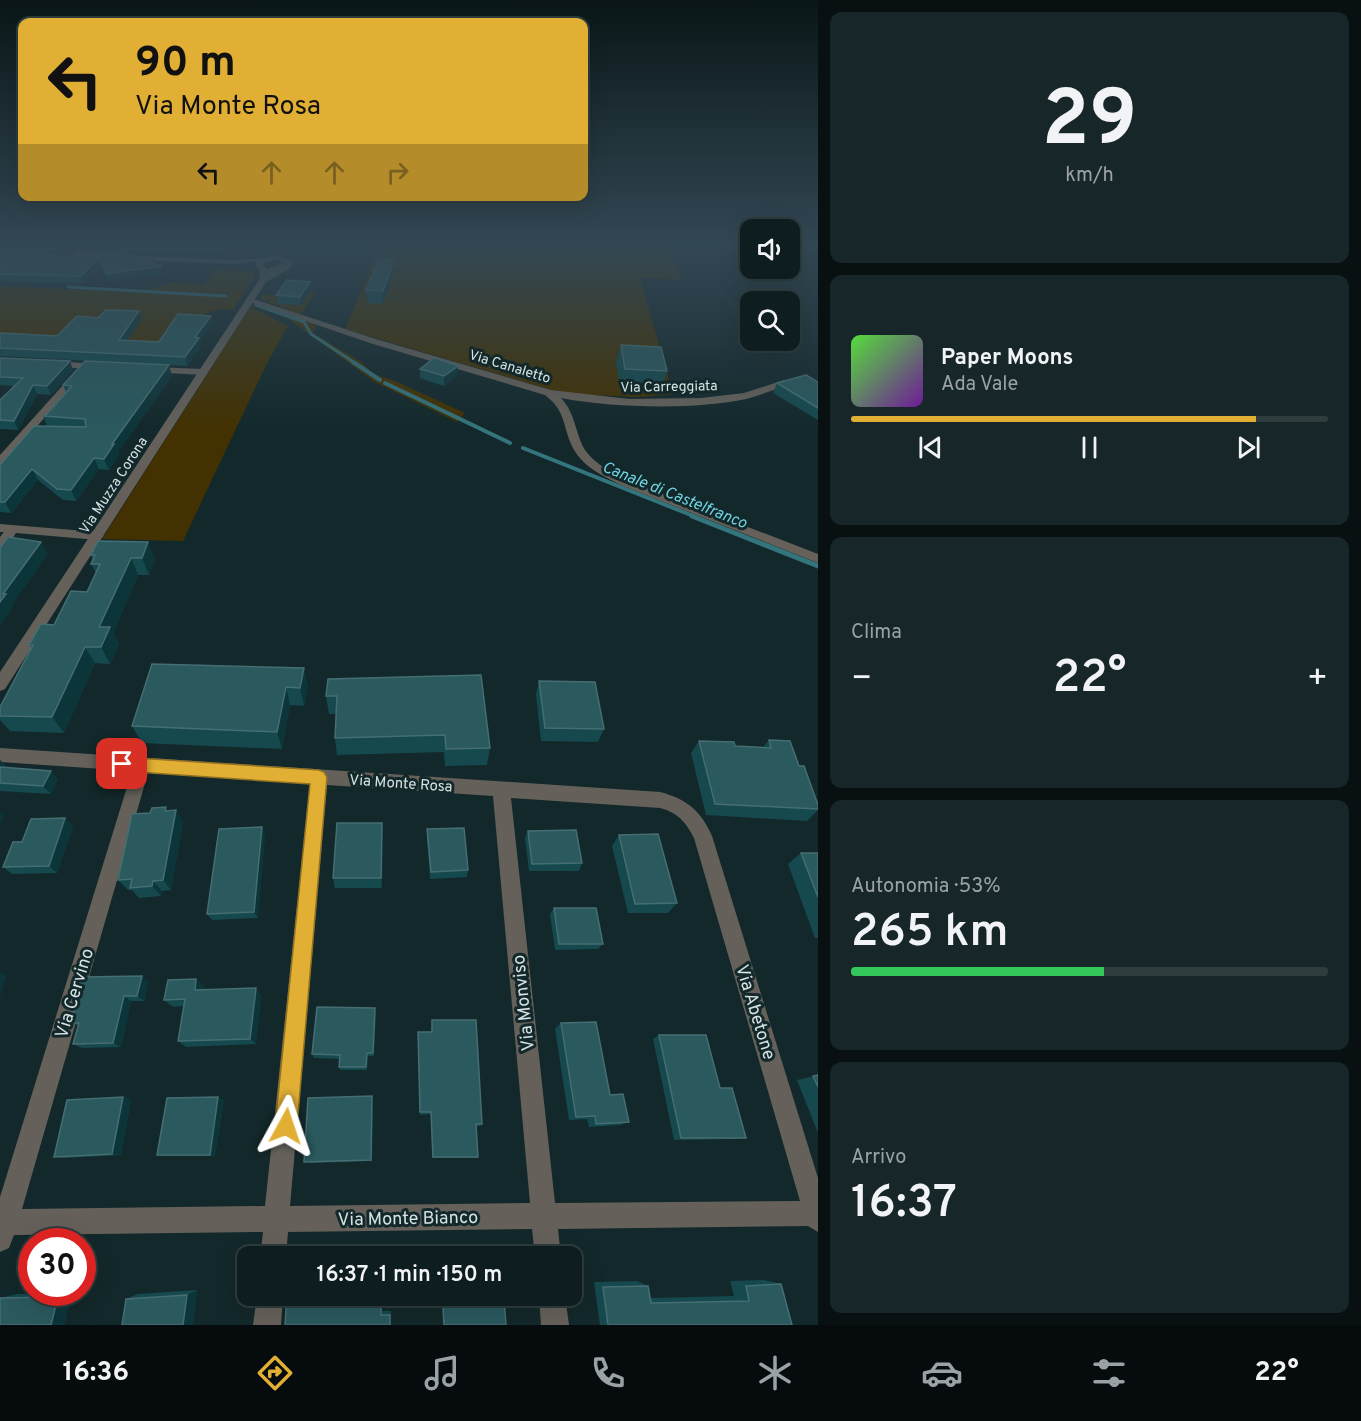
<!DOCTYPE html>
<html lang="it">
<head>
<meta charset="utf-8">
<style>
	:root { --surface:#0e1e20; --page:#172729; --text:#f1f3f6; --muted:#9ba2a5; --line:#2e3c3e; --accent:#e1af34 }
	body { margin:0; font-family:Overpass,sans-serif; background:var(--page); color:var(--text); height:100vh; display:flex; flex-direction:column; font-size:22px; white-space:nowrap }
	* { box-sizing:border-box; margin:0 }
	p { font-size:20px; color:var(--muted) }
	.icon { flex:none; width:33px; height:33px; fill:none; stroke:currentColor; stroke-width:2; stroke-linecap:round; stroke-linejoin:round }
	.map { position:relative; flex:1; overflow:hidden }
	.details { display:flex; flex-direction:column; gap:12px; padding:12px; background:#081012; width:543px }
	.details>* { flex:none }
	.guide { position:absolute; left:18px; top:18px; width:570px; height:183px; border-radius:12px; box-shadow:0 6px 24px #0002,0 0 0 2px var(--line); background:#e1af34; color:#111; overflow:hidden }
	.tools { position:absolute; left:740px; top:219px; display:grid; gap:12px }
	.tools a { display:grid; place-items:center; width:60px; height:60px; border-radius:12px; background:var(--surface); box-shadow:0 6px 24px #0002,0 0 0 2px var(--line); font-size:30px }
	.speed { position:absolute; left:18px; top:1228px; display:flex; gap:12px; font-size:30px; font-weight:700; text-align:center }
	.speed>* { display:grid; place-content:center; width:78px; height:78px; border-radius:50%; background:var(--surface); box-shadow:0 6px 24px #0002,0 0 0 2px var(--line); line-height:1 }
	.speed .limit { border:9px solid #d22; background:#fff; color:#111 }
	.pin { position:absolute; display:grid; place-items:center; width:51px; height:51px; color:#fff; margin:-26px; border-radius:12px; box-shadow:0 3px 9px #0006 }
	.me { position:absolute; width:66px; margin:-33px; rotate:5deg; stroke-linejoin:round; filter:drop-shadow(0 0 4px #0008) }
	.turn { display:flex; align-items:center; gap:21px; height:126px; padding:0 18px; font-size:27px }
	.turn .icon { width:78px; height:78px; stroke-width:2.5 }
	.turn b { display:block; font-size:42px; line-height:51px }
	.lanes { display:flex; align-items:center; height:57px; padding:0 18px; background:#0003; justify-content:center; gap:30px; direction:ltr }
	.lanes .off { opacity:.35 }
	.big { font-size:45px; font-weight:600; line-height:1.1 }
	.details .card { flex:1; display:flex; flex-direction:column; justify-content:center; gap:9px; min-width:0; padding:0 21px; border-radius:12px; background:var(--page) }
	.details .dial { align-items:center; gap:0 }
	.dial b { font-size:78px; line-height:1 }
	.song { display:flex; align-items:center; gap:18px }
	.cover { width:72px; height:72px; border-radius:9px; background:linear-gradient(135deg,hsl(110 70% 55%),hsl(280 70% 35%)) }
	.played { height:6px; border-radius:3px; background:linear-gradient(90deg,var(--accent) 85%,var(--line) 85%) }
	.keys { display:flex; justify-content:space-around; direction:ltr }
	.heat { display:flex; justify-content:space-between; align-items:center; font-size:33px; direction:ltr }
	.charge { height:9px; border-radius:4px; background:linear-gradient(90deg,#34c759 53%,var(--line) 0) }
	.trip { position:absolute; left:237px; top:1246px; width:345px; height:60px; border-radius:12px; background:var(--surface); box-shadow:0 6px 24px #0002,0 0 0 2px var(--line); font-weight:600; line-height:60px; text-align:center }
	.tab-bar { display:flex; height:96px; justify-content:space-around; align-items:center; background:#060c0d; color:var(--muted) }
	.tab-bar .icon { width:42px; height:42px }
	.tab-bar .on { color:var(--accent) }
	.tab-bar b { font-size:27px; color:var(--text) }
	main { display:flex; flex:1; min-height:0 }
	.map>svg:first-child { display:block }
	.green { fill:#433101 }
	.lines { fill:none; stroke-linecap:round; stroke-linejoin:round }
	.stream-far2 { stroke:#34747d; stroke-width:3 }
	.stream-far1 { stroke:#34747d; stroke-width:4 }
	.stream { stroke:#34747d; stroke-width:5 }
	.minor { fill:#65615a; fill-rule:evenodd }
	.tertiary { fill:#65615a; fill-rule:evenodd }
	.wall { fill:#15494e }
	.shaded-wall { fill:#0c3539 }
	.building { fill:#2a595e; stroke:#456e73; stroke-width:1.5 }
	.route { fill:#e1af34; stroke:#927222; stroke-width:1.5 }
	.labels { text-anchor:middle; stroke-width:6; stroke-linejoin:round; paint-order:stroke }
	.far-street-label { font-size:14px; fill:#d6e2e4; stroke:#13282a }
	.street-label { font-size:15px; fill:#d6e2e4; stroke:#13282a }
	.water-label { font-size:16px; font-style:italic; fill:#6fd4e1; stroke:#13282a }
	.near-street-label { font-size:18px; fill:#d6e2e4; stroke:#13282a }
</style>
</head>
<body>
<main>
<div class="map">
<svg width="818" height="1325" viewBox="0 0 818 1325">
	<rect width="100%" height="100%" fill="#13282a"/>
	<g class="green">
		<path d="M380,245h287l16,35 -43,-2 33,116 -33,3 -75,-3 -220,-65z"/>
		<path d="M216,269l36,2 3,1 -1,6 -20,31 -17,1 -10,3 -52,52h-13l3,-5 -145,-24v-48l2,-2 225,11 2,-3 -83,-4 22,-6 -3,-2 39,2z"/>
		<path d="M311,291l4,1 -14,23 -41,-16 2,-5 21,2 18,9z"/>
		<path d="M254,304l63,21 -4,8 48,29 13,12 21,7 70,32 -8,9 -82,-40 -88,-64 -35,-12z"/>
		<path d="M250,307l38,19 -21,37 -84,178 -81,-2z"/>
	</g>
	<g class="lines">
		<g class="stream-far2">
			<path d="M68,287l158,9"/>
			<path d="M256,305l48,17 7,12 44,29"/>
		</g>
		<g class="stream-far1">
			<path d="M353,362l27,18"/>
			<path d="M385,383l125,60"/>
			<path d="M523,448l173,69"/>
		</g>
		<path class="stream" d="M692,516l126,50"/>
		<g class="minor">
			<path d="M79,251h9l4,3 142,6 29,-2 4,2 -33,4 -144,-6 -11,3 -9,-5z"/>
			<path d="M247,297l132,43 172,50 78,9 72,-1 43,-5 40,-13h6v4c-14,5 -29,11 -44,15 -50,11 -134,9 -185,-1 15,16 14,35 24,52 10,15 29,23 44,31l189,73v9l-197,-78c-18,-9 -38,-18 -48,-37 -11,-22 -6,-36 -28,-53l-172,-51 -126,-43z"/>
			<path d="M50,361l51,3 5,3 -5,3 -54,-4v-4z"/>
			<path d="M152,367l51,2 5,3 -5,3 -54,-3v-4z"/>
			<path d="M74,373l8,2 -78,89 -4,1v-10z"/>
			<path d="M0,524l98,8 6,4 -6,4 -82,-7 -11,16 -5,1v-13l4,-5h-4z"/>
			<path d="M0,748l660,44c27,7 41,19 52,44l106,342v54l-10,-6 -250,3 3,28h-26l-3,-28 -244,3 -2,25h-26l3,-25 -249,3 -5,13 -9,4v-55l132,-426 -132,-9zM148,773l162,11 -45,422 -243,3zM327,785l166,11 37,407 -240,3zM511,798l149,10c17,4 26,14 34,30l106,363 -245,2z"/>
			<path d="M257,1296h26l-2,29h-28z"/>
			<path d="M539,1296h26l4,29h-28z"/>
		</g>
		<path class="tertiary" d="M277,255l17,7 -5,7 -23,13 -261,407 -5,2v-19l259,-392 1,-9 -5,-7 3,-5zM276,259l9,4 -19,6 -3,-5z"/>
	</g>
	<g class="wall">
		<path d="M0,245h65l-12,11 48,9 -18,18 -83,-2z"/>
		<path d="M104,245h160l-3,4 -32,-1 -5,6 -118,-5z"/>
		<path d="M394,273l-11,31 -16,-1 -1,-13z"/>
		<path d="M311,290l-10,15 -23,-1 -2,-9z"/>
		<path d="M211,316l1,8 -12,17 1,5 -14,20 -187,-10v-23l57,3 85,-17 -15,22 32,1z"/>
		<path d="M621,345l46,26 -5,18 -42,-2 -4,-25z"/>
		<path d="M0,358l73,12 -22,25 -14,-1 -19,36 -18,-1v-29l14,-14 -14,-1z"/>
		<path d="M420,369l37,6 -13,11 -24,-8z"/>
		<path d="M172,376l-54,76 1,3 -10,15 -10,-1 -23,32 -13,-1 -25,-20 -27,33 -11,-1v-47l47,-39 -4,-10 3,-1 20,-23 -3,-7z"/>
		<path d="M818,382v38l-45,-27 4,-10z"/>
		<path d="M91,555l64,4 -6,16h-11l-25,58 6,11 -9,20 -15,-1 -31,70 -54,-2 -10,-11v-13l32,-59 -3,-3 25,-20 33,-33 9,-19 -5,-9 2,-4z"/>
		<path d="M152,664l156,22 -4,20 -14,-1 -8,44 -140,-6 -10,-17z"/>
		<path d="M328,679l162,69 -3,17 -42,1 -1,-14 -107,3 -2,-17 1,-24h-7l-3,-18z"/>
		<path d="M539,681l65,48 -6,13 -57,-1 -5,-47z"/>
		<path d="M769,740l30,26 19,39v5l-11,11 -101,-6 -15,-62 8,-12 36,5 27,2z"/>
		<path d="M0,760l7,8 51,11 -7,15 -51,-3z"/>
		<path d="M168,811l15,11 -12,68 -9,1 -1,5 -22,2 -7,-8h-4l-10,-10 32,-67z"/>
		<path d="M73,826l-16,47 -45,1 -9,-7 19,-25z"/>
		<path d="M262,827l3,8 -7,83 -46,2 -5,-6z"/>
		<path d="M427,829l41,41 -1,7 -37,2 -3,-42z"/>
		<path d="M528,831l54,32 -3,8h-50l-4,-33z"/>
		<path d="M383,834l-1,54h-47l-2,-10z"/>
		<path d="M619,835l58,68 -9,10h-40l-16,-67z"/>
		<path d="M801,853h17v85h-3l-27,-74z"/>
		<path d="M554,908l49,36 -5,5 -43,1 -5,-36z"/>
		<path d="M196,979l8,8v3l57,5 -5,49 -70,3 -8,-6 6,-35 -11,1 -9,-7z"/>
		<path d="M148,981l-4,20h-13l-10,46 -39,1 -9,-4 5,-18 -7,-3z"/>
		<path d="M375,1008l1,5 -2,43h-6l-1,14h-27l-1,-3v-8l-25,-1 -2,-4z"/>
		<path d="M432,1020l50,104 -2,2h-4l2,31 -3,1h-43l-1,-44 -11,1 -2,-78 13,-5z"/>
		<path d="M561,1023l49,72 19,27 -9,3 -31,2 -2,-8 -18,1 -14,-91z"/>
		<path d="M659,1035l61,53 26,50 -10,1 -62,1 -21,-101z"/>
		<path d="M818,1075v58l-21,-53z"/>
		<path d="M372,1096l1,4 -1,61 -64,2 -4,-1z"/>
		<path d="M123,1097l8,3 -10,55 -57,3 -10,-1z"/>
		<path d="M224,1100l-9,56h-51l-7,-1z"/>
		<path d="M764,1280l17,4 11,41h-192l-6,-43 43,-1 11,5 2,12 84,-2 -4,-15z"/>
		<path d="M197,1290l-4,35h-71l4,-26 12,-5z"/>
		<path d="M72,1293l-8,32 -64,-27 17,-4z"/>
		<path d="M287,1296h95v15h9v14h-106z"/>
		<path d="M441,1296h61l2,2 2,27h-63z"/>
	</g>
	<g class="shaded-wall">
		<path d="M55,245h10l-19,17 -2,-7z"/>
		<path d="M224,245h5v3l-5,6 -2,-7z"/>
		<path d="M99,258l2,7 -18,18 -2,-7z"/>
		<path d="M394,260v13l-11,31v-13z"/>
		<path d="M162,266l2,8 -55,8 -3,-8z"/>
		<path d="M310,282l1,8 -10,15 -1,-8z"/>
		<path d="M139,311l3,8 -20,29 -3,-8z"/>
		<path d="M211,316l1,8 -12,17 1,5 -14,20 -2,-9 10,-20z"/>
		<path d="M70,361l3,9 -22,25 -4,-9z"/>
		<path d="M169,365l3,11 -54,76 1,3 -10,15 -5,-11 8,-15z"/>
		<path d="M458,366l-1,9 -13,11v-10z"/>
		<path d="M33,385l4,9 -19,36 -4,-9z"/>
		<path d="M94,458l5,11 -23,32 -5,-11z"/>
		<path d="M32,469l6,11 -27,33 -6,-11z"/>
		<path d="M41,542l7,12 -35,50 1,2 -14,19v-23l3,-8z"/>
		<path d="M148,542l7,17 -6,16 -7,-17z"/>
		<path d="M131,558l7,17 -25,58 6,11 -9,20 -9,-17 -2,-20z"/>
		<path d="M85,647l10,16 -31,70 -12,-16z"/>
		<path d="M304,668l4,18 -4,20 -4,-18z"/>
		<path d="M286,687l4,18 -8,44 -5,-17z"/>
		<path d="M0,760l7,8 -7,4z"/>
		<path d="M51,771l7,8 -7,15 -8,-8z"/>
		<path d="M176,810l7,12 -12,68 -8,-10z"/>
		<path d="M0,812l4,3 -4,10z"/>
		<path d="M65,818l8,8 -16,47 -8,-7z"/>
		<path d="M382,823l1,11 -1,54 -1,-10z"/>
		<path d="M262,827l3,8 -7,83 -4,-6z"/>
		<path d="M153,881l9,10 -1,5 -9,-10z"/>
		<path d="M0,972l6,4 -6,21z"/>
		<path d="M142,976l6,5 -4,20 -7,-5z"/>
		<path d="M196,979l8,8 -1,10 -8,-7z"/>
		<path d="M256,988l5,7 -5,49 -6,-5z"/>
		<path d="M124,996l7,5 -10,46 -8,-4z"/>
		<path d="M375,1008l1,5 -2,43 -1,-3z"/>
		<path d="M367,1053l1,3 -1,14 -1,-3z"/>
		<path d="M372,1096l1,4 -1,61 -1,-1z"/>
		<path d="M123,1097l8,3 -10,55 -9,-1z"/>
		<path d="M218,1097l6,3 -9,56 -5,-1z"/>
		<path d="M197,1290l-4,35h-10l4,-30z"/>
		<path d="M72,1293l-8,32h-13l7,-28z"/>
	</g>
	<g class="building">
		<path d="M0,245h55l-11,10 55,3 -18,18 -81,-2z"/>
		<path d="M175,245h49l-2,2z"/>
		<path d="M98,253l30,1 34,12 -56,8z"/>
		<path d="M379,260h15l-11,31 -17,-1z"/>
		<path d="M287,280l23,2 -10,15 -24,-2z"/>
		<path d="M106,310l33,1 -20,29 40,2 19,-28 33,2 -16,21 4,1 -14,19 -185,-9v-15l57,3 20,-20 21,2z"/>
		<path d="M621,345l40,2 6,24 -42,-2z"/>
		<path d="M0,358l70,3 -23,25 -14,-1 -19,36 -14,-1v-20l23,-22 -23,-1z"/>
		<path d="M434,358l24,8 -14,10 -24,-7z"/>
		<path d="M85,361l84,4 -57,79h2l-10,15 -10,-1 -23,32 -14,-1 -25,-20 -27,33h-5v-37l34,-39 52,1 -1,-8 -42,-3 3,-1 26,-29 -9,-1z"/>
		<path d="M806,375l12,7v26l-41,-25z"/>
		<path d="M8,537l33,5 -38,52h3l-6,8v-54z"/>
		<path d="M98,541l50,1 -6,16h-11l-32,69h11l-9,20h-16l-33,70 -52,-1v-9l33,-62h-4l12,-21 13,1 17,-34 16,1 13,-28h-9l4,-9h-4z"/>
		<path d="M152,664l152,4 -4,20 -14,-1 -9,45 -145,-6z"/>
		<path d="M481,675l9,73 -44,1 -1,-14 -110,3 2,-42h-11l2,-17z"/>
		<path d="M539,681l56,1 9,47 -59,-1z"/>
		<path d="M769,740l21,1 9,25h5l14,39v4l-103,-5 -16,-63 35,1 1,4 36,2z"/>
		<path d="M0,767l51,4 -8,15 -43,-3z"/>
		<path d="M166,807l-1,4 11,-1 -13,70 -10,1 -1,5 -22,2 2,-9 -14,1 14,-66 18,-1 2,-5z"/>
		<path d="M65,818l-16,48 -46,1 10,-25h9l9,-23z"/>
		<path d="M337,823h45l-1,55h-48z"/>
		<path d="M262,827l-8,85 -47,2 12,-85z"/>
		<path d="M464,828l4,42 -37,2 -4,-43z"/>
		<path d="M576,830l6,33 -50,1 -4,-33z"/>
		<path d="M658,834l19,69 -42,1 -16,-69z"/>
		<path d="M801,853h17v44z"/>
		<path d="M554,908h42l7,36h-44z"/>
		<path d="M142,976l-5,20h-13l-11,47 -40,1 6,-21h-8l12,-46z"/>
		<path d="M196,979l-1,11 61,-2 -6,51 -72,2 7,-42 -21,1 4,-20z"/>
		<path d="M317,1007l58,1 -2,45h-6l-1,14h-27l1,-12 -28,-1z"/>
		<path d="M432,1020h44l6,104h-6l2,33h-45l-2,-45h-11l-2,-80h14z"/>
		<path d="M596,1022l14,73 13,-1 6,28 -33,2 -1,-8 -19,1 -15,-94z"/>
		<path d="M659,1035h47l14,53h12l14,50h-65z"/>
		<path d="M818,1075v12l-5,-11z"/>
		<path d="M372,1096l-1,64 -67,2 4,-64z"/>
		<path d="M123,1097l-11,57 -58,3 13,-57z"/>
		<path d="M218,1097l-8,58h-53l10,-57z"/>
		<path d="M781,1284l11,41h-184l-5,-38 45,-1 3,17 98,-2 -3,-15z"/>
		<path d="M187,1295l-4,30h-61l4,-26z"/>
		<path d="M287,1296h94v19h9v10h-105z"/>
		<path d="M58,1297l-7,28h-51v-27z"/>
		<path d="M504,1298l2,27h-62l-1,-24z"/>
	</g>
	<linearGradient id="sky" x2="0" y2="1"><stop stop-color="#0a1617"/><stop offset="0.57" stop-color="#334855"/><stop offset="1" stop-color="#334855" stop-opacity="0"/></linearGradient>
	<rect width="818" height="431" fill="url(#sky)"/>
	<path class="route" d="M122,757l197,13 5,2 3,5 -30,349 -4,8 -7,3 -8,-3 -3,-8 35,-342 -188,-13 -5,-2 -2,-5 2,-5z"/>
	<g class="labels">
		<g class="far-street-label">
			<text transform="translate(510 366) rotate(17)" y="5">Via Canaletto</text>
			<text transform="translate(669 386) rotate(-1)" y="5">Via Carreggiata</text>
			<text transform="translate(113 485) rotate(-57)" y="5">Via Muzza Corona</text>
		</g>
		<g class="street-label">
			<text transform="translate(401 783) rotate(4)" y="5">Via Monte Rosa</text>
		</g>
		<g class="water-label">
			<text transform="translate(675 494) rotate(22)" y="6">Canale di Castelfranco</text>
		</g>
		<g class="near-street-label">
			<text transform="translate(74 993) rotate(-73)" y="6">Via Cervino</text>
			<text transform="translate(523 1003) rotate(-96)" y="6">Via Monviso</text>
			<text transform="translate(756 1012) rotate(73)" y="6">Via Abetone</text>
			<text transform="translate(408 1218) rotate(-1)" y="6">Via Monte Bianco</text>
		</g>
	</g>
</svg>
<div class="tools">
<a><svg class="icon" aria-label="sound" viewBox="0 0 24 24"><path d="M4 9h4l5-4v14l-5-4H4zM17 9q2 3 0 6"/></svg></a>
<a><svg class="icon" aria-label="search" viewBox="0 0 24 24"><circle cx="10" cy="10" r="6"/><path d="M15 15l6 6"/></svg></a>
</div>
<div class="speed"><div class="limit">30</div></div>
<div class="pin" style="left:122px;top:764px;background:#d93025"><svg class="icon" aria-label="arrive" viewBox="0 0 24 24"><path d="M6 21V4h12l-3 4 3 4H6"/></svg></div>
<svg class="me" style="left:286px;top:1126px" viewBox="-20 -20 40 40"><path d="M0-17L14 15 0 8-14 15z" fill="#e1af34" stroke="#fff" stroke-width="4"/></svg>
<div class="trip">16:37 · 1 min · 150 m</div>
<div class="guide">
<div class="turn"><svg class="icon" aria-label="left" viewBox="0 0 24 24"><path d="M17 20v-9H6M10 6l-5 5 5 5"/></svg><div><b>90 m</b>Via Monte Rosa</div></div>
<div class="lanes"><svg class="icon" aria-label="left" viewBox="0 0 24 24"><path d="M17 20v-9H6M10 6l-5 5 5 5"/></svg><svg class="icon off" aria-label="ahead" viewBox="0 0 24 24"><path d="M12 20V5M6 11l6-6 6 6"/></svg><svg class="icon off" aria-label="ahead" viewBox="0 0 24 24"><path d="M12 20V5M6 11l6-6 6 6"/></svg><svg class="icon off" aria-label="right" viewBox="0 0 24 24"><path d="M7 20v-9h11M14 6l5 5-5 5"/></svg></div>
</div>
</div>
<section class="details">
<div class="card dial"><b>29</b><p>km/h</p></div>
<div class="card">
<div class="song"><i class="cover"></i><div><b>Paper Moons</b><p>Ada Vale</p></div></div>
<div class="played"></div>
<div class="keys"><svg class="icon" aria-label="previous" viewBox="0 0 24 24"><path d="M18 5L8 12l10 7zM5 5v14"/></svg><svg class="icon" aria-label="pause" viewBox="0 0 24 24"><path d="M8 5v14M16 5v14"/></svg><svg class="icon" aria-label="next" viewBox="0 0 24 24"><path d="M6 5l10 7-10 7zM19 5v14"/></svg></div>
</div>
<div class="card"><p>Clima</p>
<div class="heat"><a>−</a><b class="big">22°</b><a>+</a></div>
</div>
<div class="card"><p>Autonomia · 53%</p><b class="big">265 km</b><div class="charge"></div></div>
<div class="card"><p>Arrivo</p><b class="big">16:37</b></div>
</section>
</main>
<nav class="tab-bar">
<b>16:36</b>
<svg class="icon on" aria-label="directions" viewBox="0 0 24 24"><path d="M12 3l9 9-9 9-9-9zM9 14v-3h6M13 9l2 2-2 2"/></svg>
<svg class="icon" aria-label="music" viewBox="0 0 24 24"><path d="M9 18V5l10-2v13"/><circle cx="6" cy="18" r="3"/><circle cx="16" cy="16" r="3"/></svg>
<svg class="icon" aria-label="phone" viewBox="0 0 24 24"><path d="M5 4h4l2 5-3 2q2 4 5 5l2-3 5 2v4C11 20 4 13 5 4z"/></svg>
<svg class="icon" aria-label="climate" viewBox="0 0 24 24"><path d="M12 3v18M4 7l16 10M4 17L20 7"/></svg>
<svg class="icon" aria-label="car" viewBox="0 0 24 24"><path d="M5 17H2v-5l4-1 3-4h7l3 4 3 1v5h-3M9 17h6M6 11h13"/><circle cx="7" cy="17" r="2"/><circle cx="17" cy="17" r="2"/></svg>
<svg class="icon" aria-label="filters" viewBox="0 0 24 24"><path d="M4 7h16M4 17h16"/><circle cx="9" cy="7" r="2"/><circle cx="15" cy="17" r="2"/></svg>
<b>22°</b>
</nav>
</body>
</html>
